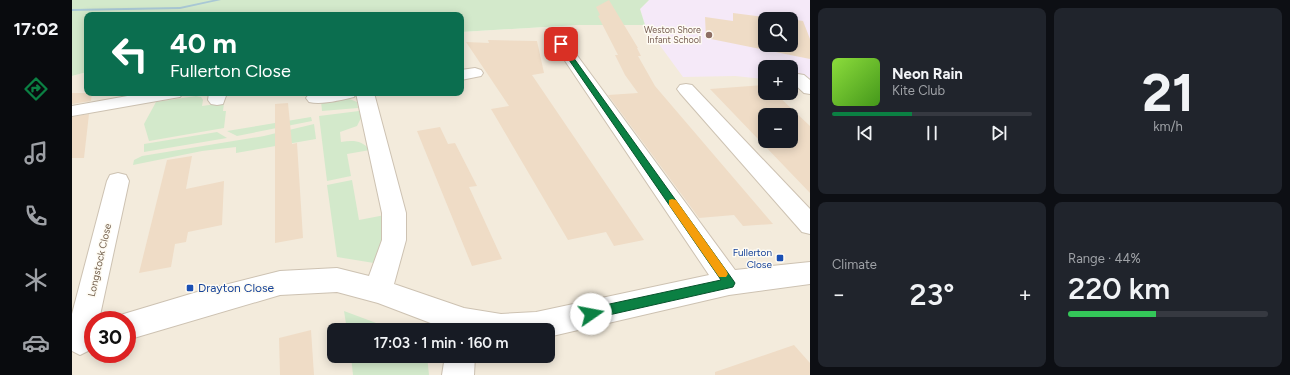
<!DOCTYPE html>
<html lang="en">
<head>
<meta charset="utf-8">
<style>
	:root { --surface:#171b24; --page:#20242c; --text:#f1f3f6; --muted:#9ea1a6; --line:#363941; --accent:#0b8043 }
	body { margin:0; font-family:Figtree,sans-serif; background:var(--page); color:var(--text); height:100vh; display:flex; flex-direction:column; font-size:15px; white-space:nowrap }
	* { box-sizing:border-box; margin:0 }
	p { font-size:13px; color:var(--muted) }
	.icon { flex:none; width:22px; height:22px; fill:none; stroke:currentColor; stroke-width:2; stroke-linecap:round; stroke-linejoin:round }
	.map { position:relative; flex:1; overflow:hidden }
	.details { display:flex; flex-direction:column; gap:8px; padding:8px; background:#0d0f14; width:480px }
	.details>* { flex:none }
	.hud { position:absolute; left:12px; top:12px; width:380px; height:84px; border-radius:8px; box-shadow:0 2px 10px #0003; background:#0b6e4f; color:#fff; overflow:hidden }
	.controls { position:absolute; left:686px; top:12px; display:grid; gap:8px }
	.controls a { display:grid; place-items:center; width:40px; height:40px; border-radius:8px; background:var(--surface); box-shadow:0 2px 10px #0003; font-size:20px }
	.speed { position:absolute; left:12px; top:311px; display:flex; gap:8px; font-size:20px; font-weight:700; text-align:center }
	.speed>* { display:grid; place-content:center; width:52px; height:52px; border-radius:50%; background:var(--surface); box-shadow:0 2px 10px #0003; line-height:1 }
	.speed .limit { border:6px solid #d22; background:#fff; color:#111 }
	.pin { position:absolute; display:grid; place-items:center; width:34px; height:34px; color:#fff; margin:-17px; border-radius:8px; box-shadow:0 2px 6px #0006 }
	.me { position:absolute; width:44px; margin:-22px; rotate:78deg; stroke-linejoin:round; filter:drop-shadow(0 0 3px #0008) }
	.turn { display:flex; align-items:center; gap:14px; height:84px; padding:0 20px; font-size:18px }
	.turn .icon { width:52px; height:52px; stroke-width:2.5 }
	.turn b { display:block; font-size:28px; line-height:34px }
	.big { font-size:30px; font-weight:600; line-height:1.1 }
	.details .card { flex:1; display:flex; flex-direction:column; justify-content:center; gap:6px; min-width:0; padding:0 14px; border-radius:8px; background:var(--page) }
	.details .dial { align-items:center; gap:0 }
	.dial b { font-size:52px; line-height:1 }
	.song { display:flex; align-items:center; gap:12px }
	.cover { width:48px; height:48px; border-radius:6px; background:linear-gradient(135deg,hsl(90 70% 55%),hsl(100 70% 35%)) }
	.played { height:4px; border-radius:2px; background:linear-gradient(90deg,var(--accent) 40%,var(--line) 40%) }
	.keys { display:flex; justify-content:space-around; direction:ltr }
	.heat { display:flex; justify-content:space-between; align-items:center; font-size:22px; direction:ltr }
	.charge { height:6px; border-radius:3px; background:linear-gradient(90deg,#34c759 44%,var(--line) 0) }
	.details .tiles { flex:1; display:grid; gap:8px; grid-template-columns:repeat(2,1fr) }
	.trip { position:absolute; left:255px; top:323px; width:228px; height:40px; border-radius:8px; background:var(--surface); box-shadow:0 2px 10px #0003; font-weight:600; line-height:40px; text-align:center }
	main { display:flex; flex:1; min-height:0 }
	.tabs { display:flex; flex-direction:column; width:72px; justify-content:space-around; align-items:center; background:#090b0e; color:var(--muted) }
	.tabs .icon { width:28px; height:28px }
	.tabs .active { color:var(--accent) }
	.tabs b { font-size:18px; color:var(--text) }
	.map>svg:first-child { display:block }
	.residential { fill:#f3ebdc; fill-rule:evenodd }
	.education { fill:#f5e9f8; fill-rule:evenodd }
	.green { fill:#d3e9cb }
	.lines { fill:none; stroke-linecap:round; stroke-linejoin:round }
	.stream { fill:#a9c8d5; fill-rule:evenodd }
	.building { fill:#efdcc6; fill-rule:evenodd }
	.street-casing { stroke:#cdc2b2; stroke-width:2 }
	.street { fill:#fff; fill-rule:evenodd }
	.route { fill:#0b8043; stroke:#07532c }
	.slow { fill:#f59e0b }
	.education-dot { fill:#8d6e63; stroke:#fefbf3; stroke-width:1.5 }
	.transit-dot { fill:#1a4fb4; stroke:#fefbf3; stroke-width:1.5 }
	.labels { text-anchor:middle; stroke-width:3; stroke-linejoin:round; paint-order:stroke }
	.far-education-label { font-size:9px; fill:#785e54; stroke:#fefbf3; text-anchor:end }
	.transit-label { font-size:10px; fill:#164399; stroke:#fefbf3; text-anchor:end }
	.street-label { font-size:10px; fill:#766350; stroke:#fefbf3 }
	.near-transit-label { font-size:12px; fill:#164399; stroke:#fefbf3; text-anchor:start }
</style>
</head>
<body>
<main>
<nav class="tabs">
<b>17:02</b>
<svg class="icon active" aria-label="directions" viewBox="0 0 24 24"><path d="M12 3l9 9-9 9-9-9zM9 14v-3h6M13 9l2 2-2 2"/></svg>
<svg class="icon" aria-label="music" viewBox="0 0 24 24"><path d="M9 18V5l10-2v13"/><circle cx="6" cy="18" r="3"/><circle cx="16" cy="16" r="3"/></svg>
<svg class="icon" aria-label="phone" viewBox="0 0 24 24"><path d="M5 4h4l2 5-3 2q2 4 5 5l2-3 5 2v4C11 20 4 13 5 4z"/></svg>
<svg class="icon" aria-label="climate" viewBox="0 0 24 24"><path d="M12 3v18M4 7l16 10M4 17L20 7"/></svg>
<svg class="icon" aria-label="car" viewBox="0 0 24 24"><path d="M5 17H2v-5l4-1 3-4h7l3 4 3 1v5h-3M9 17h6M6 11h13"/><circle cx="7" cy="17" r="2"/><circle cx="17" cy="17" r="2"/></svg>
</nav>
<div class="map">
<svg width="738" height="375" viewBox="0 0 738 375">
	<rect width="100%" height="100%" fill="#fbf8ed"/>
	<path class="residential" d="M577,0h161v375h-738v-299l15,-4v21h374v-61l118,-7h66l-5,-16zM693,19h26v26h-26zM693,67h26v26h-26zM693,115h26v26h-26zM21,320h34v34h-34zM262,330h214v26h-214z"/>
	<path class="education" d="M577,0h161v83l-19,-1v-15h-26v12l-30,-3 -52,1 -38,-52 -5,-16zM693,19h26v26h-26z"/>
	<g class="green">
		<path d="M0,0h577l-9,9 5,16h-66l-118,7v-17h-374v57l-15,4z"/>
		<path d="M124,96l5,1 2,3 -1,6 22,-3 -1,8h3l-2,17 -75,13 -5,-17 12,-22z"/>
		<path d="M275,98l10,4 1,6 -36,3 -1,-10z"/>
		<path d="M287,111l2,7 -4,8 -17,6 1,10c12,-2 21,-2 29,8l-23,4 4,22 -24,5 -8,-65z"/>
		<path d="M239,117l1,4 -75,15 -10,-5z"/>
		<path d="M242,124l2,15 -80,14v-6l-34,4 -69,14 1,-5 8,-4 122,-20z"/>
		<path d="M145,132l10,6 -83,14v-8z"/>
		<path d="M280,180l7,40 26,-5v27l-11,21 -37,-6 -10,-72z"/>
		<path d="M272,311l51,19h-48z"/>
		<path d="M279,356h76l2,19h-76z"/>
	</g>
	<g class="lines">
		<path class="stream" d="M141,0h8l-41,9 -108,2v-2l108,-2z"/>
	</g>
	<g class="building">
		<path d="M537,0l29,48h-1l4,8h-3l17,30 118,138 -30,2 -9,-11 -35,3 -91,-123 30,-2 -13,-18 -10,-20h3l-20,-39 2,-1 -4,-8z"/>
		<path d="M661,13l40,5 -1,-2 31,5 7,18v20l-104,-21 -1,-21 28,4zM693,19h26v26h-26z"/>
		<path d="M416,40l49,1 7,32 -12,2 112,165 -30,6 -8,-14 -38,8 -77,-131 18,-3 -43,-64 23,1z"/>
		<path d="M693,85v8h10l35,33v67l-100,-104zM693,115h26v26h-26z"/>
		<path d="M0,93h20l-1,8 -19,3z"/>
		<path d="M216,103l4,41 5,-1 6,95 -28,5v-139z"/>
		<path d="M17,114l-5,44h-12v-41z"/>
		<path d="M368,127l8,17 7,-1 22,43 -8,1 33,72 -30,7 -55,-135z"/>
		<path d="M120,156l-6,33 38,-8 -2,44 -34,7 -2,10 -11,2 -4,23 -32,6 28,-113z"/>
		<path d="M239,330l3,45h-34l-1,-37z"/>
		<path d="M722,345l16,18v12h-95v-3z"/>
	</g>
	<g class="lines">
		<defs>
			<g id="street">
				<path d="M482,30l5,1 176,239 75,-8v22l-81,11 -181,42v-7h-99l-71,-27 -41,-11 -57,3 -153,45v-20h-12l2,-4 80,-24 83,-21 57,-3 32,8 13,-36v-27l-26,-120 -2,4c-13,3 -32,8 -45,5l-3,-4 3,-4 5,-1h60l32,120v27l-12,44 70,24 37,6 35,-2 173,-37 -162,-241 2,-3z"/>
				<path d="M403,68l6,2 2,3 -2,3 -20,4v-10z"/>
				<path d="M726,74l6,1 6,5v14l-6,-1 -13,-12 1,-6z"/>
				<path d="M614,84l6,1 118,124v25l-8,-2 -122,-139 -3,-4 3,-4z"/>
				<path d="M72,93h39l-3,4 -6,1 -102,18v-10z"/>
				<path d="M137,93h18l-4,11 -6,1 -6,-1 -3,-4z"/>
				<path d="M46,173l8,2 3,6 -30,139h-6v24l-3,6 -10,5 -8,-4v-37l35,-133 3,-6z"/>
				<path d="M373,356h30l-1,19h-32z"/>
			</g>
		</defs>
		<use href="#street" class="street-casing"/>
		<use href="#street" class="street"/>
	</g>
	<path class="route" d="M487,43h4l170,237 2,3 -2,4 -142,32 -4,-1 -2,-4 2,-4 4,-2 130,-28 -163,-236z"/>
	<path class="slow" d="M600,199l4,1 50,70 2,4 -2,3h-7l-50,-72v-5z"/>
	<circle class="education-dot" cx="637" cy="35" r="4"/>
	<g class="transit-dot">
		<rect x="704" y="254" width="8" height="8" rx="2"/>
		<rect x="114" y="284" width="8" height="8" rx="2"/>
	</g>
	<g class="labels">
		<g class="far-education-label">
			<text x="629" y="33">Weston Shore<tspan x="629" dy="10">Infant School</tspan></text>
		</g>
		<g class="transit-label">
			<text x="700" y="256">Fullerton<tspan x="700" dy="12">Close</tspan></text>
		</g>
		<g class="street-label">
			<text transform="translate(27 260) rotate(-77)" y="4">Longstock Close</text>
		</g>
		<g class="near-transit-label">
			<text x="126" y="292">Drayton Close</text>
		</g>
	</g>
</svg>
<div class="controls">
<a><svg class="icon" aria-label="search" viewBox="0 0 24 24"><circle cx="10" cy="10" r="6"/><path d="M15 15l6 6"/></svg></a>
<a>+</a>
<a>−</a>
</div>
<div class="speed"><div class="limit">30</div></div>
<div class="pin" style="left:489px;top:44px;background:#d93025"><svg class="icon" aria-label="arrive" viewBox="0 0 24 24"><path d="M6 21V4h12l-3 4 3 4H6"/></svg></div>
<svg class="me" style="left:519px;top:314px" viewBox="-20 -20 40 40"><circle r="19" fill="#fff"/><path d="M0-13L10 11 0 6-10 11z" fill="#0b8043"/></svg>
<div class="trip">17:03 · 1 min · 160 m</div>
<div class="hud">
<div class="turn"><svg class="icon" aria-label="left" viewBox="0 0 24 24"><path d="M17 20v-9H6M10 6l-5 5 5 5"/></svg><div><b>40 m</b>Fullerton Close</div></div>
</div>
</div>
<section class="details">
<div class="tiles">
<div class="card">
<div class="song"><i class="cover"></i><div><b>Neon Rain</b><p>Kite Club</p></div></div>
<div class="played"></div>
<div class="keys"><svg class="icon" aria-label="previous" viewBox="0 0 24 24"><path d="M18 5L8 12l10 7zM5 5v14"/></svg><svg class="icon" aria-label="pause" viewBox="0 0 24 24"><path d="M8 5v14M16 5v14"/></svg><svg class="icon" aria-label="next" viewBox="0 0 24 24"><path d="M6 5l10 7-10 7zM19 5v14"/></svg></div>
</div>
<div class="card dial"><b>21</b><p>km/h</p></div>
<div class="card"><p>Climate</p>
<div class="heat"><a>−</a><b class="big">23°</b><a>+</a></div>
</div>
<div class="card"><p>Range · 44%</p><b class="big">220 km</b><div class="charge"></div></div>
</div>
</section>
</main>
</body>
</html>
